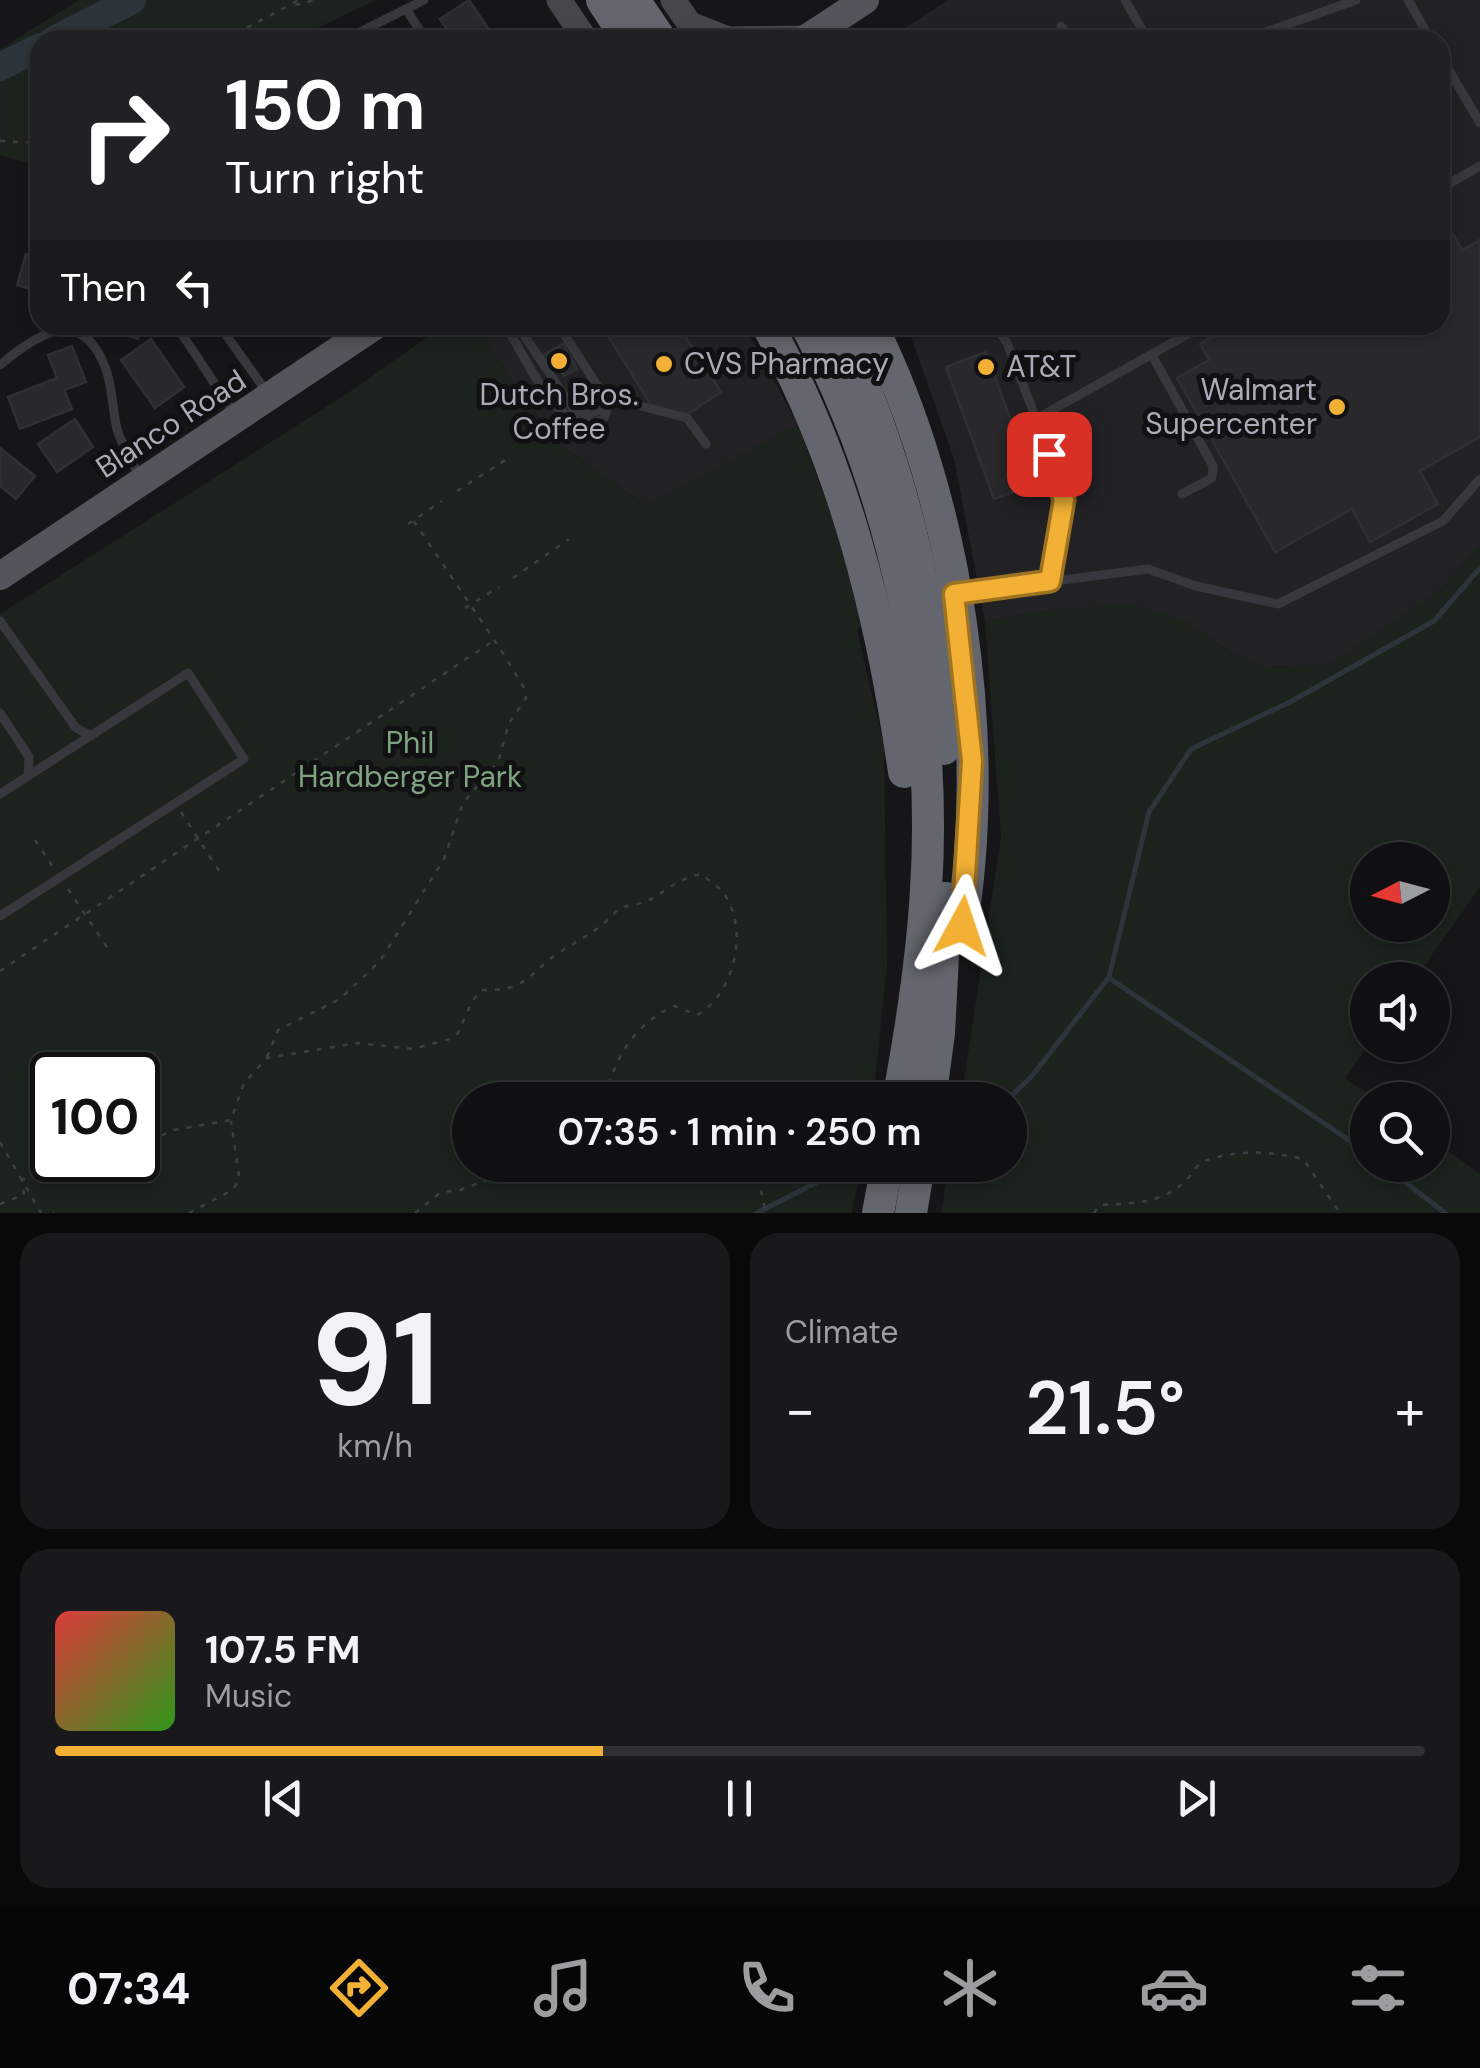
<!DOCTYPE html>
<html lang="en">
<head>
<meta charset="utf-8">
<style>
	:root { --surface:#101012; --page:#19191b; --text:#f1f3f6; --muted:#9c9d9f; --line:#303032; --accent:#f2b134 }
	body { margin:0; font-family:"DM Sans",sans-serif; background:var(--page); color:var(--text); height:100vh; display:flex; flex-direction:column; font-size:38px; white-space:nowrap }
	* { box-sizing:border-box; margin:0 }
	p { font-size:32px; color:var(--muted) }
	.icon { flex:none; width:55px; height:55px; fill:none; stroke:currentColor; stroke-width:2; stroke-linecap:round; stroke-linejoin:round }
	.map { position:relative; height:1213px; overflow:hidden }
	.drawer { display:flex; flex-direction:column; gap:20px; padding:20px; background:#09090a; flex:1 }
	.drawer>* { flex:none }
	.hud { position:absolute; left:30px; top:30px; width:1420px; height:305px; border-radius:30px; box-shadow:0 5px 15px #0003,0 0 0 2px var(--line); background:#202124; color:#fff; overflow:hidden }
	.needle { width:65px; rotate:264deg }
	.buttons { position:absolute; left:1350px; top:842px; display:grid; gap:20px }
	.buttons a { display:grid; place-items:center; width:100px; height:100px; border-radius:50%; background:var(--surface); box-shadow:0 5px 15px #0003,0 0 0 2px var(--line); font-size:50px }
	.speed { position:absolute; left:30px; top:1052px; display:flex; gap:20px; font-size:50px; font-weight:700; text-align:center }
	.speed>* { display:grid; place-content:center; width:130px; height:130px; border-radius:50%; background:var(--surface); box-shadow:0 5px 15px #0003,0 0 0 2px var(--line); line-height:1 }
	.speed .limit { border:5px solid #111; border-radius:15px; background:#fff; color:#111 }
	.pin { position:absolute; display:grid; place-items:center; width:85px; height:85px; color:#fff; margin:-42px; border-radius:20px; box-shadow:0 5px 15px #0006 }
	.me { position:absolute; width:110px; margin:-55px; rotate:5deg; stroke-linejoin:round; filter:drop-shadow(0 0 8px #0008) }
	.turn { display:flex; align-items:center; gap:35px; height:210px; padding:0 30px; font-size:45px }
	.turn .icon { width:130px; height:130px; stroke-width:2.5 }
	.turn b { display:block; font-size:70px; line-height:85px }
	.then { display:flex; align-items:center; height:95px; padding:0 30px; background:#0003; gap:20px; font-size:38px }
	.big { font-size:75px; font-weight:600; line-height:1.1 }
	.drawer .tile { flex:1; display:flex; flex-direction:column; justify-content:center; gap:15px; min-width:0; padding:0 35px; border-radius:30px; background:var(--page) }
	.drawer .dial { align-items:center; gap:0 }
	.dial b { font-size:130px; line-height:1 }
	.song { display:flex; align-items:center; gap:30px }
	.cover { width:120px; height:120px; border-radius:15px; background:linear-gradient(135deg,hsl(0 70% 55%),hsl(110 70% 35%)) }
	.played { height:10px; border-radius:5px; background:linear-gradient(90deg,var(--accent) 40%,var(--line) 40%) }
	.keys { display:flex; justify-content:space-around; direction:ltr }
	.heat { display:flex; justify-content:space-between; align-items:center; font-size:55px; direction:ltr }
	.drawer .tiles { flex:1; display:grid; gap:20px; grid-template-columns:1fr 1fr }
	.tile:last-child { grid-column:span 2 }
	.trip { position:absolute; left:452px; top:1082px; width:575px; height:100px; border-radius:50px; background:var(--surface); box-shadow:0 5px 15px #0003,0 0 0 2px var(--line); font-weight:600; line-height:100px; text-align:center }
	.dock { display:flex; height:160px; justify-content:space-around; align-items:center; background:#060607; color:var(--muted) }
	.dock .icon { width:70px; height:70px }
	.dock .selected { color:var(--accent) }
	.dock b { font-size:45px; color:var(--text) }
	.map>svg:first-child { display:block }
	.built { fill:#222225 }
	.green { fill:#1c231d; fill-rule:evenodd }
	.lines { fill:none; stroke-linecap:round; stroke-linejoin:round }
	.stream { stroke:#2c353c; stroke-width:5 }
	.river { stroke:#2c353c; stroke-width:28 }
	.building { fill:#29292c; stroke:#303034; stroke-width:2.5 }
	.path { stroke:#3d3f44; stroke-width:2.5; stroke-dasharray:5 8; stroke-linecap:butt }
	.lane { stroke:#37383d; stroke-width:9 }
	.secondary { stroke:#45474d; stroke-width:25 }
	.primary { stroke:#53555c; stroke-width:28 }
	.highway { stroke:#63666e; stroke-width:32 }
	.route-casing { stroke:#9d7322; stroke-width:25 }
	.route { stroke:#f2b134; stroke-width:18 }
	.poi-dot { fill:#f2b134; stroke:#111113; stroke-width:4 }
	.labels { text-anchor:middle; stroke-width:10; stroke-linejoin:round; paint-order:stroke }
	.poi-label { font-size:30px; fill:#a8adb8; stroke:#111113; text-anchor:start }
	.street-label { font-size:30px; fill:#a8adb8; stroke:#111113 }
	.park-label { font-size:30px; fill:#7fa381; stroke:#111113 }
</style>
</head>
<body>
<div class="map">
<svg width="1480" height="1213" viewBox="0 0 1480 1213">
	<rect width="100%" height="100%" fill="#161618"/>
	<g class="built">
		<path d="M948,0h532v545l-36,42 -115,78 -63,2 -37,-15 -43,-31 -136,-11 -65,11 -31,-162 -47,-134h533v-285h-553z"/>
		<path d="M474,325h270l54,100 -152,81 -92,-66z"/>
	</g>
	<g class="green">
		<path d="M79,0h297l-84,40h-252v120l-10,4 -30,-9v-106z"/>
		<path d="M444,325h30l80,115 92,66 152,-81 36,97 30,104 -7,4 27,117 3,218 -14,135h-403v65h391l-9,48h-852v-599l348,-221zM52,1075h86v85h-86z"/>
		<path d="M1480,545v342l-66,93h-46v65l-23,33 31,22h-8v65h64l1,-25 47,34v39h-539l8,-48h61v-65h-49l40,-263 -16,-216 65,-11 80,-6 56,17 43,31 37,15 63,-2 115,-78zM1368,860h64v65h-64z"/>
	</g>
	<g class="lines">
		<g class="stream">
			<path d="M1109,978l259,175"/>
			<path d="M1007,1100l25,-24 77,-99 40,-165 42,-63 99,-47 144,-81 46,-53"/>
			<path d="M1383,1165l62,48"/>
			<path d="M757,1213l70,-36 36,1"/>
		</g>
		<g class="river">
			<path d="M54,40l78,-40"/>
			<path d="M0,67l40,-20"/>
		</g>
	</g>
	<g class="building">
		<path d="M469,0l27,40h-42l-14,-21z"/>
		<path d="M1448,226l14,24 18,-10v197l-60,34 18,33 -68,38 -18,-33 -77,43 -98,-174 32,-18 -9,-16 34,-19h206v-95z"/>
		<path d="M26,254l14,5v33l-23,-7z"/>
		<path d="M106,325h37l-5,14 -33,-11z"/>
		<path d="M625,325h53l43,67 -33,22 -35,-6 -45,-72z"/>
		<path d="M151,339l33,48 -29,21 -34,-48z"/>
		<path d="M563,344l14,25 -13,7 -5,-9 -7,4 -9,-16z"/>
		<path d="M72,346l14,36 -22,8 8,19 -52,20 -12,-32 49,-19 -9,-23z"/>
		<path d="M986,352l48,132 -40,15 -48,-132z"/>
		<path d="M75,419l18,28 -36,25 -19,-28z"/>
		<path d="M0,448l35,28 -19,23 -16,-13z"/>
	</g>
	<g class="lines">
		<g class="path">
			<path d="M295,5l20,-5"/>
			<path d="M224,40l75,-40"/>
			<path d="M0,141l40,2"/>
			<path d="M457,491l53,-34"/>
			<path d="M408,524l34,-23"/>
			<path d="M513,578l56,-39"/>
			<path d="M465,608l34,-21"/>
			<path d="M181,812l40,62"/>
			<path d="M35,840l18,27"/>
			<path d="M68,889l43,64"/>
			<path d="M0,971l493,-330"/>
			<path d="M267,1057l11,-27 62,-31 40,-38 64,-102 19,-56 35,-41 11,-39 17,-25 -3,-12 -22,-36 -88,-130"/>
			<path d="M0,1142l41,71"/>
			<path d="M138,1146l36,-16 57,-10 13,-37 23,-25 90,-15 56,6 37,-10 8,-6 14,-32 10,-11c11,0 22,0 32,-4 17,-6 27,-22 43,-32 23,-15 44,-24 63,-47 43,-4 42,-24 81,-33 8,7 19,13 24,21 24,37 9,99 -28,120l-23,-9c-38,17 -62,53 -68,94"/>
			<path d="M755,1165l11,48"/>
			<path d="M0,1204l24,-9 -2,-15 54,-20"/>
			<path d="M53,1213h1"/>
			<path d="M189,1213l45,-24 5,-13 -8,-55"/>
			<path d="M415,1213l26,-21 19,-2 68,-25"/>
			<path d="M1094,1213l6,-8c45,-2 76,-3 100,-43 37,-12 66,-12 103,-3l37,54"/>
		</g>
		<g class="lane">
			<path d="M1125,0l23,40"/>
			<path d="M1408,0l23,40"/>
			<path d="M406,9l20,31"/>
			<path d="M1061,26l10,14"/>
			<path d="M344,40l80,-40"/>
			<path d="M1243,40l113,-40"/>
			<path d="M1440,55l40,68"/>
			<path d="M1440,189l40,-23"/>
			<path d="M176,325l60,91"/>
			<path d="M219,325l47,66"/>
			<path d="M995,325l12,18 56,146 -13,92"/>
			<path d="M520,329l54,81 14,5 9,-4 7,-15 -46,-71"/>
			<path d="M511,335c18,28 51,109 93,83l4,-12 -4,-9"/>
			<path d="M1152,355l61,111 -1,12 -30,16"/>
			<path d="M0,365c36,-30 81,-61 105,2 8,19 7,42 12,62 5,18 16,34 24,50"/>
			<path d="M633,404l54,14 19,26"/>
			<path d="M1036,419l168,-94"/>
			<path d="M961,593l187,-24 48,17 82,18 165,-83 37,-42"/>
			<path d="M0,621l76,107 15,8"/>
			<path d="M0,713l29,44 -1,19"/>
			<path d="M0,794l188,-121 56,86 -244,157"/>
		</g>
		<g class="secondary">
			<path d="M559,0l27,40"/>
			<path d="M673,0l25,36"/>
			<path d="M692,25l36,14 79,-1"/>
		</g>
		<g class="primary">
			<path d="M804,40l61,-40"/>
			<path d="M0,576l376,-251"/>
		</g>
		<g class="highway">
			<path d="M602,0l26,40"/>
			<path d="M634,0l27,40"/>
			<path d="M767,325c77,137 115,293 137,447"/>
			<path d="M806,325c89,168 132,375 120,565 -4,70 -15,140 -28,210"/>
			<path d="M837,325c63,131 98,279 107,424"/>
			<path d="M871,325c87,174 122,414 90,605"/>
			<path d="M930,1100l9,-67 7,-135"/>
			<path d="M878,1213l9,-48"/>
			<path d="M911,1213l8,-48"/>
		</g>
	</g>
	<g class="lines">
		<defs>
			<path id="route" d="M962,926l10,-165 -18,-167 96,-13 14,-81 -15,-46"/>
		</defs>
		<use href="#route" class="route-casing"/>
		<use href="#route" class="route"/>
	</g>
	<g class="poi-dot">
		<circle cx="559" cy="361" r="10"/>
		<circle cx="664" cy="364" r="10"/>
		<circle cx="986" cy="367" r="10"/>
		<circle cx="1337" cy="407" r="10"/>
	</g>
	<g class="labels">
		<g class="poi-label">
			<text x="684" y="374">CVS Pharmacy</text>
			<text x="1006" y="377">AT&amp;T</text>
			<text x="1317" y="400" text-anchor="end">Walmart<tspan x="1317" dy="34">Supercenter</tspan></text>
			<text x="559" y="405" text-anchor="middle">Dutch Bros.<tspan x="559" dy="34">Coffee</tspan></text>
		</g>
		<g class="street-label">
			<text transform="translate(171 424) rotate(-33)" y="10">Blanco Road</text>
		</g>
		<g class="park-label">
			<text x="410" y="753">Phil<tspan x="410" dy="34">Hardberger Park</tspan></text>
		</g>
	</g>
</svg>
<div class="buttons">
<a><svg class="needle" viewBox="-14 -14 28 28"><path d="M0-13l5 13h-10z" fill="#e53935"/><path d="M0 13l5-13h-10z" fill="#9c9d9f"/></svg></a>
<a><svg class="icon" aria-label="sound" viewBox="0 0 24 24"><path d="M4 9h4l5-4v14l-5-4H4zM17 9q2 3 0 6"/></svg></a>
<a><svg class="icon" aria-label="search" viewBox="0 0 24 24"><circle cx="10" cy="10" r="6"/><path d="M15 15l6 6"/></svg></a>
</div>
<div class="speed"><div class="limit">100</div></div>
<div class="pin" style="left:1049px;top:454px;background:#d93025"><svg class="icon" aria-label="arrive" viewBox="0 0 24 24"><path d="M6 21V4h12l-3 4 3 4H6"/></svg></div>
<svg class="me" style="left:962px;top:926px" viewBox="-20 -20 40 40"><path d="M0-17L14 15 0 8-14 15z" fill="#f2b134" stroke="#fff" stroke-width="4"/></svg>
<div class="trip">07:35 · 1 min · 250 m</div>
<div class="hud">
<div class="turn"><svg class="icon" aria-label="right" viewBox="0 0 24 24"><path d="M7 20v-9h11M14 6l5 5-5 5"/></svg><div><b>150 m</b>Turn right</div></div>
<div class="then">Then<svg class="icon" aria-label="left" viewBox="0 0 24 24"><path d="M17 20v-9H6M10 6l-5 5 5 5"/></svg></div>
</div>
</div>
<section class="drawer">
<div class="tiles">
<div class="tile dial"><b>91</b><p>km/h</p></div>
<div class="tile"><p>Climate</p>
<div class="heat"><a>−</a><b class="big">21.5°</b><a>+</a></div>
</div>
<div class="tile">
<div class="song"><i class="cover"></i><div><b>107.5 FM</b><p>Music</p></div></div>
<div class="played"></div>
<div class="keys"><svg class="icon" aria-label="previous" viewBox="0 0 24 24"><path d="M18 5L8 12l10 7zM5 5v14"/></svg><svg class="icon" aria-label="pause" viewBox="0 0 24 24"><path d="M8 5v14M16 5v14"/></svg><svg class="icon" aria-label="next" viewBox="0 0 24 24"><path d="M6 5l10 7-10 7zM19 5v14"/></svg></div>
</div>
</div>
</section>
<nav class="dock">
<b>07:34</b>
<svg class="icon selected" aria-label="directions" viewBox="0 0 24 24"><path d="M12 3l9 9-9 9-9-9zM9 14v-3h6M13 9l2 2-2 2"/></svg>
<svg class="icon" aria-label="music" viewBox="0 0 24 24"><path d="M9 18V5l10-2v13"/><circle cx="6" cy="18" r="3"/><circle cx="16" cy="16" r="3"/></svg>
<svg class="icon" aria-label="phone" viewBox="0 0 24 24"><path d="M5 4h4l2 5-3 2q2 4 5 5l2-3 5 2v4C11 20 4 13 5 4z"/></svg>
<svg class="icon" aria-label="climate" viewBox="0 0 24 24"><path d="M12 3v18M4 7l16 10M4 17L20 7"/></svg>
<svg class="icon" aria-label="car" viewBox="0 0 24 24"><path d="M5 17H2v-5l4-1 3-4h7l3 4 3 1v5h-3M9 17h6M6 11h13"/><circle cx="7" cy="17" r="2"/><circle cx="17" cy="17" r="2"/></svg>
<svg class="icon" aria-label="filters" viewBox="0 0 24 24"><path d="M4 7h16M4 17h16"/><circle cx="9" cy="7" r="2"/><circle cx="15" cy="17" r="2"/></svg>
</nav>
</body>
</html>
